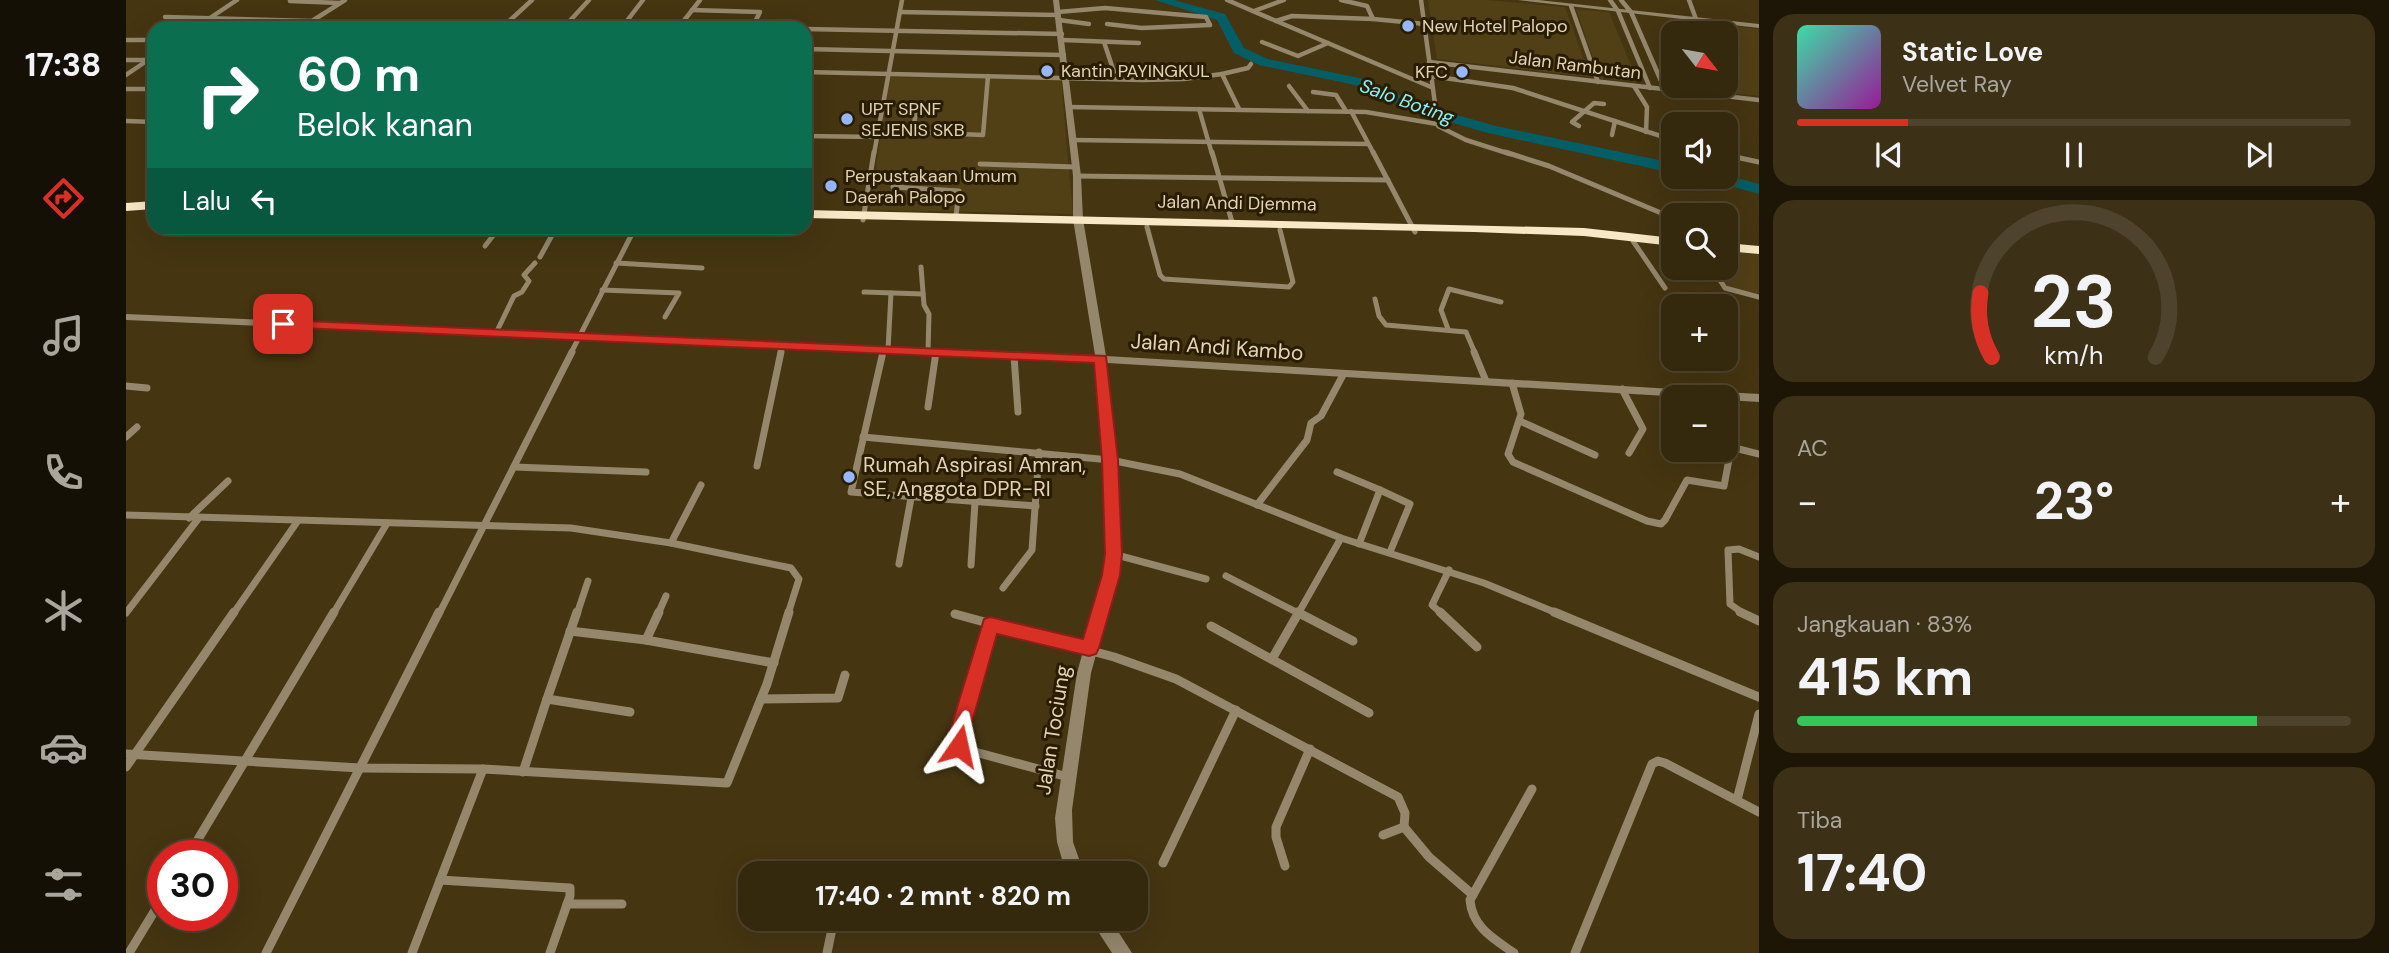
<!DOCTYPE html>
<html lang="id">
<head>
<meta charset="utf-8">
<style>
	:root { --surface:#34280d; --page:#3c3016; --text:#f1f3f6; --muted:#a9a69d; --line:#4e442e; --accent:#d93025 }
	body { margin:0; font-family:"DM Sans",sans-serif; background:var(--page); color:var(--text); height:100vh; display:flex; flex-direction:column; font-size:26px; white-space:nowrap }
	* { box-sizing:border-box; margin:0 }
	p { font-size:23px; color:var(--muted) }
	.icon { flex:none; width:38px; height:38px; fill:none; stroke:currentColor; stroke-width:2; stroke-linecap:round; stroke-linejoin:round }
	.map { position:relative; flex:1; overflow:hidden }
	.details { display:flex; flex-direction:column; gap:14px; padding:14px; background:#1d1607; width:630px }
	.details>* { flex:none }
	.hud { position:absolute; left:21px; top:21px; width:665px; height:214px; border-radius:21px; box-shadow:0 7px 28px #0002,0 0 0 2px var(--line); background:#0b6e4f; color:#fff; overflow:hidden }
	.needle { width:46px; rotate:121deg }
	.buttons { position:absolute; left:1535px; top:21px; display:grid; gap:14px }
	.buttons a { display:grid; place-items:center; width:77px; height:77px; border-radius:14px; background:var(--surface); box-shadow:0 7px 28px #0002,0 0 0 2px var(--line); font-size:35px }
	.speed { position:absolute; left:21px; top:840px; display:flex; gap:14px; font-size:35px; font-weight:700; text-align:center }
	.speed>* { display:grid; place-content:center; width:91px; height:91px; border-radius:50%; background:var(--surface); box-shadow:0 7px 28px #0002,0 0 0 2px var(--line); line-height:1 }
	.speed .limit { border:10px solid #d22; background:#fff; color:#111 }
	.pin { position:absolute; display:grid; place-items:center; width:60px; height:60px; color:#fff; margin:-30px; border-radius:14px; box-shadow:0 4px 10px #0006 }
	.me { position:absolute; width:77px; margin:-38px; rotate:11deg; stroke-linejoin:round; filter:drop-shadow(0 0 5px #0008) }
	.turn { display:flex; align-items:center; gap:24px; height:147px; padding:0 35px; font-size:32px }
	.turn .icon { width:91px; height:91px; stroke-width:2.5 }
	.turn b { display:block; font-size:49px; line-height:60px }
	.then { display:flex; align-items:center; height:66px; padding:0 35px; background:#0003; gap:14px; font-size:26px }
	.big { font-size:52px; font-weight:700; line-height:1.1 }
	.details .card { flex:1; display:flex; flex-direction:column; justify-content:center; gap:10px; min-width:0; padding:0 24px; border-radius:21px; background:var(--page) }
	.details .dial { align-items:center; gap:0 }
	.dial svg { height:182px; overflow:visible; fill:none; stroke:var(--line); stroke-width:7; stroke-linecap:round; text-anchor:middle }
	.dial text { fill:var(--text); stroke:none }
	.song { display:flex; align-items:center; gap:21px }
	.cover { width:84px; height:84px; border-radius:10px; background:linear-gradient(135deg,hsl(160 70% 55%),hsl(300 70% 35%)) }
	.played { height:7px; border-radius:4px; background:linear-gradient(90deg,var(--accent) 20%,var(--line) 20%) }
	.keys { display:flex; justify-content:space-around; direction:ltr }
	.heat { display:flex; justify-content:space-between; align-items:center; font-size:38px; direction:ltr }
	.charge { height:10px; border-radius:5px; background:linear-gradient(90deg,#34c759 83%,var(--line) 0) }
	.trip { position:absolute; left:612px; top:861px; width:410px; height:70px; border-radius:21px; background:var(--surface); box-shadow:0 7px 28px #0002,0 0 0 2px var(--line); font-weight:700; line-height:70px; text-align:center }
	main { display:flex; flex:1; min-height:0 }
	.menu { display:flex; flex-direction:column; width:126px; justify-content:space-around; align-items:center; background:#151005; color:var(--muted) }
	.menu .icon { width:49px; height:49px }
	.menu .active { color:var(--accent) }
	.menu b { font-size:32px; color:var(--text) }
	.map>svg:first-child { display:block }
	.built { fill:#513f15 }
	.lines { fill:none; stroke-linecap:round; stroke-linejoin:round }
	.river { fill:#045e66; fill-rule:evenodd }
	.minor-far3 { stroke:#94876c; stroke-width:4.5 }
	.minor-far2 { stroke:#94876c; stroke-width:5 }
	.minor-far1 { stroke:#94876c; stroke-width:7 }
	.minor { stroke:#94876c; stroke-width:9 }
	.tertiary { fill:#94876c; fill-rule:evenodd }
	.trunk { fill:#f8e8c5; fill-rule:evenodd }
	.route { fill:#d93025; stroke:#8d1f18; stroke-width:2 }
	.poi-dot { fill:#96b6fd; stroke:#291d01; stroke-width:2.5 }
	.labels { text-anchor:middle; stroke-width:6; stroke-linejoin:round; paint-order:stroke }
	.far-poi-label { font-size:18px; fill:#e3d3b2; stroke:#291d01; text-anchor:start }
	.far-street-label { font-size:18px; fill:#e3d3b2; stroke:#291d01 }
	.far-water-label { font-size:19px; font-style:italic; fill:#8af2fe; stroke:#291d01 }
	.street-label { font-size:21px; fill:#e3d3b2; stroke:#291d01 }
	.poi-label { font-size:21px; fill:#e3d3b2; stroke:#291d01; text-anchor:start }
</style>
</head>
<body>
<main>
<nav class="menu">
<b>17:38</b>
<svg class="icon active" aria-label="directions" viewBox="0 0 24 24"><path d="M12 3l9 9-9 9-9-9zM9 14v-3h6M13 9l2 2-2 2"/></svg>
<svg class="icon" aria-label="music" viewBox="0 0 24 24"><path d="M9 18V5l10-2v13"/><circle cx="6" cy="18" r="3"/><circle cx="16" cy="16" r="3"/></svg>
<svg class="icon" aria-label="phone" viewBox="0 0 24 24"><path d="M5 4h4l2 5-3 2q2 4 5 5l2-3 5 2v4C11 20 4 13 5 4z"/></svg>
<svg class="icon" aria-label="climate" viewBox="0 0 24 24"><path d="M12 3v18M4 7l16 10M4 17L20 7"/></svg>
<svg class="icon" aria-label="car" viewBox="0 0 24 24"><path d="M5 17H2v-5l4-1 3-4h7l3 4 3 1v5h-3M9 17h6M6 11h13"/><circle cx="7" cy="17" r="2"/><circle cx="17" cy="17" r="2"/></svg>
<svg class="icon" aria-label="filters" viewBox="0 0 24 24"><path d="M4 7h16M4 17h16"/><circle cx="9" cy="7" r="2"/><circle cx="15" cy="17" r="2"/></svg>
</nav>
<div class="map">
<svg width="1633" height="953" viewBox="0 0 1633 953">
	<rect width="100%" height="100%" fill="#453511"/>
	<g class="built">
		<path d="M1302,0h60l77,7 25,70 -153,-18z"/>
		<path d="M1450,9l33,3 29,70 -38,-4z"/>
		<path d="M1543,19l90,10v67l-51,-6 -2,-4h20v-53h-50z"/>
		<path d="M763,77l172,3 12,134 -203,-4z"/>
		<path d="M1600,249l33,3v42l-33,-6 -12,-20h12z"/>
	</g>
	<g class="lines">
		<g class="river">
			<path d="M1029,0h19l51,14 19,34 24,11 96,20 61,27 71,20 177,37v10l-185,-40 -73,-21 -60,-27 -96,-20 -25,-12 -17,-33z"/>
			<path d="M1600,175l33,9v10l-51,-14 -2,-3z"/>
		</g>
		<g class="minor-far3">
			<path d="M166,0l-2,1 49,2"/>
			<path d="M1101,0l204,87"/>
			<path d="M1295,0l17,126 28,14 44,14"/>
			<path d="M1484,0l8,11 32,77"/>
			<path d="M1495,0l10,12 34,78"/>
			<path d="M1563,0l7,19"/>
			<path d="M1445,6l27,76"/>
			<path d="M566,10l68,2 -8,16"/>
			<path d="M1128,11l30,-11"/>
			<path d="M774,12l158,3"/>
			<path d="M932,12l47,-4 101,9 4,8"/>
			<path d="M39,17l147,4 33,-21"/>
			<path d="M1247,19l52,5"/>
			<path d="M933,20l30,4"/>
			<path d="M1150,21l16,-5 81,3 -6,-13 -26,-6"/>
			<path d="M337,23l262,5"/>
			<path d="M380,24l26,-24"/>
			<path d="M981,24l35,4 68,-3"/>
			<path d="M440,25l23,-25"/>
			<path d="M497,26l20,-26"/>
			<path d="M553,27l21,-27"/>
			<path d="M69,28l42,-28"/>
			<path d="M679,29l257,5"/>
			<path d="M0,40h28"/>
			<path d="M937,40l76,3"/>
			<path d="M978,42l10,30"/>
			<path d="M1136,42l36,14 30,-13"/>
			<path d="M679,49l259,6"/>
			<path d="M0,60h20"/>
			<path d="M1303,62l330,38"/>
			<path d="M679,72l338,8 41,-1 38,-5"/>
			<path d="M0,75l28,-19"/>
			<path d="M1305,76l82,12 160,52"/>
			<path d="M1163,86l19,25"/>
			<path d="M1508,86l13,21 -1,25"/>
			<path d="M0,89h28"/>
			<path d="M1187,92l23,3 10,16"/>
			<path d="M943,107l297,5 71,12"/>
			<path d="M1073,109l13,45"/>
			<path d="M1113,109l-17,-35 26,-6 3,-4"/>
			<path d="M790,110l-3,22 70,3 5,-59"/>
			<path d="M1225,111l23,43"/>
			<path d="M0,121l28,1"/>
			<path d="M1453,126l-7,-4 22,-19 10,1"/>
			<path d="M1486,135l3,-14"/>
			<path d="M679,136l73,1"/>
			<path d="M946,140l296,4"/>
			<path d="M748,154l28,-154"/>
		</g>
		<g class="minor-far2">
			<path d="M1086,152l20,70"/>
			<path d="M1247,152l42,80"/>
			<path d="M1379,152l44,14 124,52"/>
			<path d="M1600,155l33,7"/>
			<path d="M854,164l96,3"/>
			<path d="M951,176l311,4"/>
			<path d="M767,187l66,4 -3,25"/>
			<path d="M737,220l11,-68"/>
			<path d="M1021,227l13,48 4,4 125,8 4,-5 -13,-52"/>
			<path d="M1507,241l32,47"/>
			<path d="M1600,241l14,6"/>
			<path d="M359,246l14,-18"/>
			<path d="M414,257l16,-29"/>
			<path d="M490,263l86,5"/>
			<path d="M795,267l3,38 5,9 -1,38"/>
			<path d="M1586,268l13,20 34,9"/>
			<path d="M476,290l77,3 -14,24"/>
			<path d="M738,292l59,2"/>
			<path d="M1249,299l4,17 7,9 80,7 9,21"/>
			<path d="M1322,329l-7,-19 8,-21 52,13"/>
			<path d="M370,333l18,-37 8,-4 7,-11 -5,-6 11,-12"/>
			<path d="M762,350l3,-57"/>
			<path d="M445,353l64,-125"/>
			<path d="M654,353l2,-8"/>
			<path d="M756,353l1,-3"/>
		</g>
		<g class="minor-far1">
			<path d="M757,352l-32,140 185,14"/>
			<path d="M1348,352l12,29"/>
			<path d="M888,356l4,56"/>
			<path d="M1386,383l9,31 -13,40 5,8 134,59 14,3 4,-4 22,-40 37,6 6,-32 5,-6 24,6"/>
			<path d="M0,386l21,2"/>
			<path d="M1496,389l21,40 -14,24"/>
			<path d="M802,407l8,-55"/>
			<path d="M1394,421l75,34"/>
			<path d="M0,437l11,-10"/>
			<path d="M737,437l247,23 70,14 161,64 143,45 75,31"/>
			<path d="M631,466l24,-114"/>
			<path d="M388,467l132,5"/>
			<path d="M1211,472l43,18 -21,54"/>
			<path d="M1254,490l30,14 -20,48"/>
			<path d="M1131,505l50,-65 4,-17 10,-7 22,-41"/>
			<path d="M0,515l445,13 100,15 120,25 8,11 -11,35"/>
			<path d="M63,518l39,-37"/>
			<path d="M545,543l30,-58"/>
			<path d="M987,554l93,25"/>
			<path d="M773,564l12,-66"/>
			<path d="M845,565l4,-63"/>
			<path d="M1100,576l74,38"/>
			<path d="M877,588l29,-38 7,-98"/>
			<path d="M0,613l72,-94"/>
			<path d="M107,614l64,-92"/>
			<path d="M207,614l53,-89"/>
			<path d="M313,614l133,-262"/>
			<path d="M451,614l11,-33"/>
			<path d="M532,614l8,-18"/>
			<path d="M1172,614l43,-76"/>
			<path d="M1316,614l-10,-9 17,-35"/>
			<path d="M1618,614l-14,-10 -2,-54 11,-1 20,8"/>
		</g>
		<g class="minor">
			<path d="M451,612l-30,87 83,13"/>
			<path d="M1171,612l56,29"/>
			<path d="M1314,612l37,35"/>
			<path d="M1428,612l205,85"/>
			<path d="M1614,612l19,9"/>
			<path d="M829,614l159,43 62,22 222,118 7,16 -1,14 -21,8"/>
			<path d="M864,624l-33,119 7,6 104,28"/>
			<path d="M1085,626l158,87"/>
			<path d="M444,631l76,9 128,23"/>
			<path d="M520,640l13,-28"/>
			<path d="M1146,659l27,-47"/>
			<path d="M635,699l77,-1 7,-23"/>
			<path d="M0,754l234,14 123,1 244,14 40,-99 22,-72"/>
			<path d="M0,767l108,-155"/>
			<path d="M397,772l24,-73"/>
			<path d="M1611,800l22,-86"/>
			<path d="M1278,827l25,30 44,38"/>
			<path d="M62,856l146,-244"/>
			<path d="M1037,863l73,-153"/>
			<path d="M1159,866l-9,-29v-10l34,-78"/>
			<path d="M314,880l130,8v8l-20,57"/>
			<path d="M441,904h55"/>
			<path d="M3,953l34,-56"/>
			<path d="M140,953l173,-341"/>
			<path d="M286,953l71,-184"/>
			<path d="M701,953l7,-34"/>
			<path d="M1388,953c-20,-14 -42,-26 -44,-53l62,-111"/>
			<path d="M1449,953l77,-189 6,-3 7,2 94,49"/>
		</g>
		<g class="tertiary">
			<path d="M927,0h6l22,176 2,43 23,137 653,38v8l-33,-2v-3h-43l-576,-34 9,97 4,94 -2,21 -27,98 -19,137 1,32 11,31h-18l-9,-31 -2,-24 22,-145 27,-98 2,-21 -2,-94 -8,-98 -970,-42v-6l969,41 -22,-136v-43z"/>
			<path d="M1392,0h20l221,24v4z"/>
			<path d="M964,919h20l22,34h-20z"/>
		</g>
		<g class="trunk">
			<path d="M28,201v8l-28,2v-8z"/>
			<path d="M679,210l779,18 89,10v8l-89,-10 -110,-4 -669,-14z"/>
			<path d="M1600,243l33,3v8l-33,-3z"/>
		</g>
	</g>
	<path class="route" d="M157,320l823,36 12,104 4,94 -2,21 -21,73 -3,6 -7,2 -92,-22 -30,106 2,6 -3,7 -7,3 -7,-3 -5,-13 37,-121 6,-2 93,22 19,-64 3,-21 -3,-94 -8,-97 -816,-36v-6z"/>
	<g class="poi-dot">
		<circle cx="1282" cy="26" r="7"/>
		<circle cx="921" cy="71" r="7"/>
		<circle cx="1336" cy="72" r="7"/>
		<circle cx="721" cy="119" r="7"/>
		<circle cx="705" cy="186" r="7"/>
		<circle cx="723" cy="477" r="7"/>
	</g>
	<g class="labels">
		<g class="far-poi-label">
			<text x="1296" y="32">New Hotel Palopo</text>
			<text x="935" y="77">Kantin PAYINGKUL</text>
			<text x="1322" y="78" text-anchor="end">KFC</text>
			<text x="735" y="115">UPT SPNF<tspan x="735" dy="21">SEJENIS SKB</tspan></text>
			<text x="719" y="182">Perpustakaan Umum<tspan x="719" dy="21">Daerah Palopo</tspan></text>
		</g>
		<g class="far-street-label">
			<text transform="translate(1449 65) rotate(7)" y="6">Jalan Rambutan</text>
			<text transform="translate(1111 203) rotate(1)" y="6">Jalan Andi Djemma</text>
		</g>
		<g class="far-water-label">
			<text transform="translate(1281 101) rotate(20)" y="7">Salo Boting</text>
		</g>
		<g class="street-label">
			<text transform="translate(1091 347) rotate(4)" y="7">Jalan Andi Kambo</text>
			<text transform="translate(927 730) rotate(-81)" y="7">Jalan Tociung</text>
		</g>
		<g class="poi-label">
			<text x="737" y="472">Rumah Aspirasi Amran,<tspan x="737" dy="24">SE, Anggota DPR-RI</tspan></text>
		</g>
	</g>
</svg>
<div class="buttons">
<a><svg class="needle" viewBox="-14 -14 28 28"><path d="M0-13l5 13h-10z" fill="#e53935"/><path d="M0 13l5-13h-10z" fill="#a9a69d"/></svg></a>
<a><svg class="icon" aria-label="sound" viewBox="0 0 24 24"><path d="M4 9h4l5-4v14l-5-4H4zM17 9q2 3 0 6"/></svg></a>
<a><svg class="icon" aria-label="search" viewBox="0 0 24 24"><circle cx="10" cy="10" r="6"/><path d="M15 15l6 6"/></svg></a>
<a>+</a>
<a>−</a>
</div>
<div class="speed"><div class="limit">30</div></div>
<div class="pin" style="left:157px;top:324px;background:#d93025"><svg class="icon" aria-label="arrive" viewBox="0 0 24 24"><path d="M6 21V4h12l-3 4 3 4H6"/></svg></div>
<svg class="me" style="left:833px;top:746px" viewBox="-20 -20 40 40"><path d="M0-17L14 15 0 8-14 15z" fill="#d93025" stroke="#fff" stroke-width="4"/></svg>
<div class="trip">17:40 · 2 mnt · 820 m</div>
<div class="hud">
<div class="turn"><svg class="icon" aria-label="right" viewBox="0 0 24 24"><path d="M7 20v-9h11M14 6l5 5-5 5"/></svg><div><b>60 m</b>Belok kanan</div></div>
<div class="then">Lalu<svg class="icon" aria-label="left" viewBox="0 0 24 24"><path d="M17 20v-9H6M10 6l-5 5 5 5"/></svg></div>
</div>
</div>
<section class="details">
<div class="card">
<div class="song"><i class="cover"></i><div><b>Static Love</b><p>Velvet Ray</p></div></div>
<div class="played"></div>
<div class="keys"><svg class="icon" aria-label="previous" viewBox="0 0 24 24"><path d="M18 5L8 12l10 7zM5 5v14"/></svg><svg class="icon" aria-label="pause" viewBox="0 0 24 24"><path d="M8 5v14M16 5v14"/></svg><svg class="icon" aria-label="next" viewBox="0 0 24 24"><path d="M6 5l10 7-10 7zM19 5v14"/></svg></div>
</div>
<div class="card dial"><svg viewBox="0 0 100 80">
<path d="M14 69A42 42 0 1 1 86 69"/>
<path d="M14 69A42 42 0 0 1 9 41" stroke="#d93025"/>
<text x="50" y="56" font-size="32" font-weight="700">23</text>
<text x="50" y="72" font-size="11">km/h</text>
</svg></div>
<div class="card"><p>AC</p>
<div class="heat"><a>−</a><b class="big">23°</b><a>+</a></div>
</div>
<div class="card"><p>Jangkauan · 83%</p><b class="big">415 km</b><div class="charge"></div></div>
<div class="card"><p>Tiba</p><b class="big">17:40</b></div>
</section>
</main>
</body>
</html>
